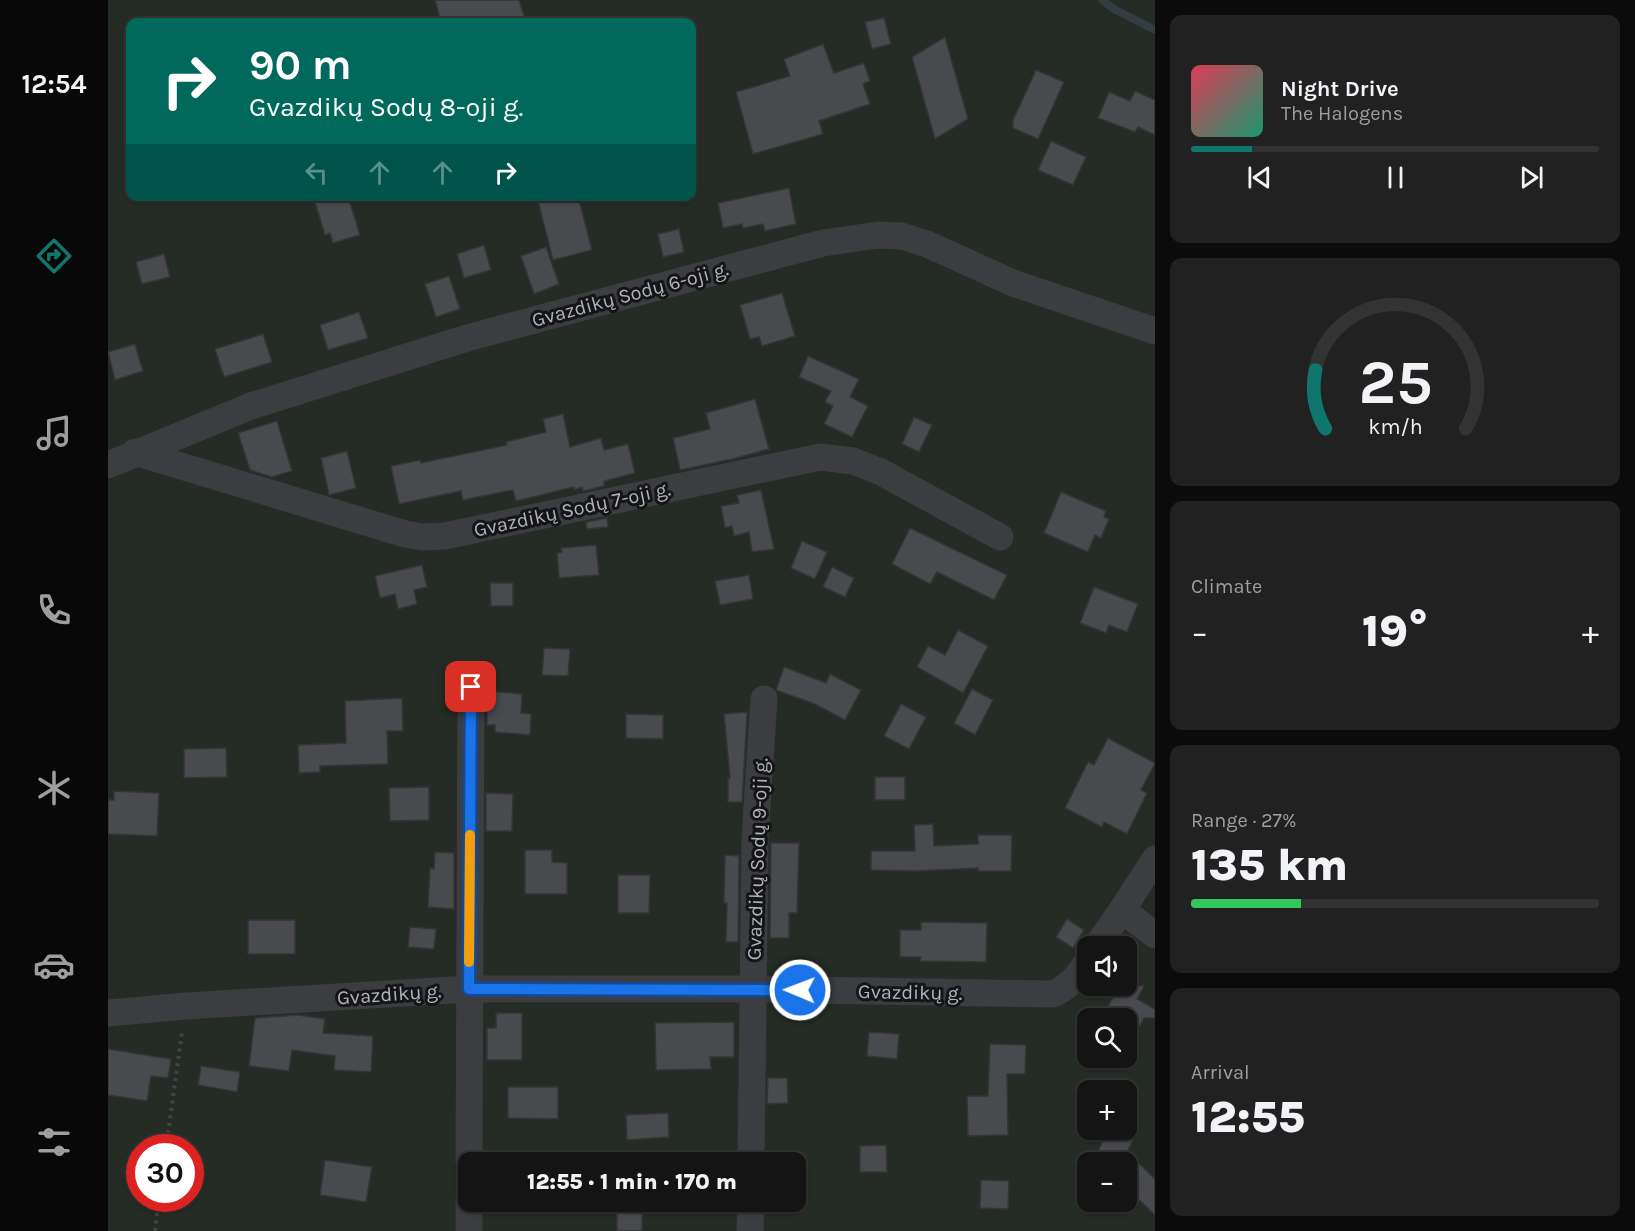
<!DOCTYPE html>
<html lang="en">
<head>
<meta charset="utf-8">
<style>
	:root { --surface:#141415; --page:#212122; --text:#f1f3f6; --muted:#9d9ea0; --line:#333334; --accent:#0f766e }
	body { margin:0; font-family:Karla,sans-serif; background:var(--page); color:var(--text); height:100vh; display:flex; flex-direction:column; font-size:22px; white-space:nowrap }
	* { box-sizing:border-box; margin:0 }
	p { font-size:20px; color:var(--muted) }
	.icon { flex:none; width:33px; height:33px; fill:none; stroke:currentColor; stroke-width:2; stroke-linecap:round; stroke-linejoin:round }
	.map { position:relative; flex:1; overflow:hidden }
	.side { display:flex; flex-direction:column; gap:15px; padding:15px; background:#0b0b0c; width:480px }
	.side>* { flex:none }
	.hud { position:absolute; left:18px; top:18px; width:570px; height:183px; border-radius:12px; box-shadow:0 2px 4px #0004,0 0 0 2px var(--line); background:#00695c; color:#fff; overflow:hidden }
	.tools { position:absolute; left:969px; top:936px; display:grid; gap:12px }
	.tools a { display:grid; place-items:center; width:60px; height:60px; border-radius:12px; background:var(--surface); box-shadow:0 2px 4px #0004,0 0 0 2px var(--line); font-size:30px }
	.speed { position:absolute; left:18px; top:1134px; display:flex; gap:12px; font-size:30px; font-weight:700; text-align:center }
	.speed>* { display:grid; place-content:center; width:78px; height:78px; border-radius:50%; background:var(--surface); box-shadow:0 2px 4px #0004,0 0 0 2px var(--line); line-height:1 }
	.speed .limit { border:9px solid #d22; background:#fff; color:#111 }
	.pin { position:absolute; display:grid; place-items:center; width:51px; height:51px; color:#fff; margin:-26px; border-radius:12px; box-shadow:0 3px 9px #0006 }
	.me { position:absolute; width:66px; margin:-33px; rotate:271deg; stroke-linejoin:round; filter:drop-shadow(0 0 4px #0008) }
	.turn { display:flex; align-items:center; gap:21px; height:126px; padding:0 24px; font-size:27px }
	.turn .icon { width:78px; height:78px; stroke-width:2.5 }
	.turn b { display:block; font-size:42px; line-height:51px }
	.lanes { display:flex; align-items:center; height:57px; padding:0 24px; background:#0003; justify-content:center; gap:30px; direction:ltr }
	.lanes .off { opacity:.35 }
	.big { font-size:45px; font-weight:800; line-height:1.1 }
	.side .tile { flex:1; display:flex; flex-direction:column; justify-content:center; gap:9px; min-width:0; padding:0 21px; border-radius:12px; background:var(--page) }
	.side .dial { align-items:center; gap:0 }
	.dial svg { height:156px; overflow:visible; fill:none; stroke:var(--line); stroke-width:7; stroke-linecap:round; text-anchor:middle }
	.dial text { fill:var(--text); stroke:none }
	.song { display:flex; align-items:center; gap:18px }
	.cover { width:72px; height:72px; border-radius:9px; background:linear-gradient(135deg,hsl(350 70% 55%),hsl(160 70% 35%)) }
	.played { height:6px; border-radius:3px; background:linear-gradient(90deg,var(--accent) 15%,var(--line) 15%) }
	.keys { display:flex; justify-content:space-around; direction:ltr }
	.heat { display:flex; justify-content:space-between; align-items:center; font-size:33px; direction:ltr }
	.charge { height:9px; border-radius:4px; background:linear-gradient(90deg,#34c759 27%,var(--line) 0) }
	.trip { position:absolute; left:350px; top:1152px; width:348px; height:60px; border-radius:12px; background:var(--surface); box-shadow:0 2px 4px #0004,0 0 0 2px var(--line); font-weight:800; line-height:60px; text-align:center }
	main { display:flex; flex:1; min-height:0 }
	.tab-bar { display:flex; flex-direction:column; width:108px; justify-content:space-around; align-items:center; background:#080808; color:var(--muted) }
	.tab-bar .icon { width:42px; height:42px }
	.tab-bar .on { color:var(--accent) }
	.tab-bar b { font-size:27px; color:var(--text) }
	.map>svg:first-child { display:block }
	.green { fill:#242c25; fill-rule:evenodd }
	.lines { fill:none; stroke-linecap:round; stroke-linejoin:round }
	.stream { stroke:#333c41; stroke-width:8 }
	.building { fill:#494a4e; stroke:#343538; stroke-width:1.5 }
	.path { stroke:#424448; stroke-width:4; stroke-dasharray:3 4.5; stroke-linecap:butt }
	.minor { stroke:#3b3d41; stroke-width:27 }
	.route-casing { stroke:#114b97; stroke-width:15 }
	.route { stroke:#1a73e8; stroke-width:10 }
	.slow { stroke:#f59e0b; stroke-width:10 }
	.labels { text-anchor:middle; stroke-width:6; stroke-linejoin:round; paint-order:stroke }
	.street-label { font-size:20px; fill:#aeb2ba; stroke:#151517 }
</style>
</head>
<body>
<main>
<nav class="tab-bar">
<b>12:54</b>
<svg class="icon on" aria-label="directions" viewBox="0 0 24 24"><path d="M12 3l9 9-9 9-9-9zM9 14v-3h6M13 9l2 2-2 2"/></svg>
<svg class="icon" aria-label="music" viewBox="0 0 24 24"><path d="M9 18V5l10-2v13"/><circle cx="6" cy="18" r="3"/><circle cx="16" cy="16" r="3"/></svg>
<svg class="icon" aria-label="phone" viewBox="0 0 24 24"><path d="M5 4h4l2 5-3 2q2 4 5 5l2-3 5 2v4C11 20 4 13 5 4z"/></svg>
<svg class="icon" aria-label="climate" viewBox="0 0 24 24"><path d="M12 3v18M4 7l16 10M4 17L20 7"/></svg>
<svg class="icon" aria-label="car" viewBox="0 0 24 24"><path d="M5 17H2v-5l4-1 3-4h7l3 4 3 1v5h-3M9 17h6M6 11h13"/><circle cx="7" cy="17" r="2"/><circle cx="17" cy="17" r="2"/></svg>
<svg class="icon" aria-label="filters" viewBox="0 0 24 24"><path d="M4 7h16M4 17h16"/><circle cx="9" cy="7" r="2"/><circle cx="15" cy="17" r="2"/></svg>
</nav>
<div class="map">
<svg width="1047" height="1231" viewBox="0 0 1047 1231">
	<rect width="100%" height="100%" fill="#1a1a1c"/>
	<path class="green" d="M0,0h1047v1231h-1047zM22,22h562v174h-562zM980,946h38v40h-38zM980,1018h38v40h-38zM980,1090h38v40h-38zM32,1148h50v50h-50zM360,1162h327v40h-327zM980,1162h38v40h-38z"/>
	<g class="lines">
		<path class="stream" d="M994,0l12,9 41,21"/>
	</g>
	<g class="building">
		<path d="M327,0h84l7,22h-85z"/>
		<path d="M776,18l7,26 -19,5 -7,-27z"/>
		<path d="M837,37l23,82 -33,20 -23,-82z"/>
		<path d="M715,44l11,29 30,-10 6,18 -7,3 7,20 -51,17 4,13 -70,20 -17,-62 54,-16 -6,-17z"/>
		<path d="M928,70l28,12 -26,57 -25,-11v-8z"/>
		<path d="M1027,91l20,9v35l-17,-8 -3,5 -37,-14 11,-26 21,9z"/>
		<path d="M943,141l35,16 -13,28 -35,-15z"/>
		<path d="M681,188l7,36 -31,7 -2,-7 -20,4 -1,-4 -19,4 -5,-25z"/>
		<path d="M205,196h35l12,39 -27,8 -3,-10 -5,2z"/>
		<path d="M435,196h35l14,54 -39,10 -15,-59 6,-1z"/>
		<path d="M571,229l5,23 -21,5 -5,-23z"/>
		<path d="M376,245l7,25 -27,8 -7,-24z"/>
		<path d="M438,247l13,37 -25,10 -13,-38z"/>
		<path d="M56,254l6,23 -28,7 -6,-22z"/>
		<path d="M341,276l11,33 -24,8 -11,-33z"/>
		<path d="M674,293l13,43 -33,10 -3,-9 -9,2 -10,-34z"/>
		<path d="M251,312l9,26 -40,12 -8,-25z"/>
		<path d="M155,334l9,28 -48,15 -9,-28z"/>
		<path d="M27,344l8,27 -28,9 -7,-28z"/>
		<path d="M700,356l51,23 -9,18 18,9 -16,31 -28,-13 9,-18 -8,-4 6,-11 -32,-14z"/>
		<path d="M647,399l14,50 -37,10 -52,11 -7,-32 37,-9 -4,-16z"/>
		<path d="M455,414l7,33 31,-9 3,12 24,-6 7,29 -31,8v5l-21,5 -1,-4 -8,3v-3l-58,14 -3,-11 -50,10 -2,-9 -62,13 -8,-38 29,-6 1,3 86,-18 -1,-3 40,-10 -3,-13z"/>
		<path d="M806,417l18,8 -13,27 -17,-8z"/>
		<path d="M169,421l15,50 -20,6 -22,-7 -12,-37z"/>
		<path d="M239,451l9,37 -27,7 -8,-37z"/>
		<path d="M653,490l13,59 -22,3 -3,-20 -15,4 -2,-10 -7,2 -4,-22 18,-3 -2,-8z"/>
		<path d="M953,492l45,19 -2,6 5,2 -8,19 -6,-3 -7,17 -44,-19z"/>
		<path d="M499,518l1,9 -21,2 -1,-7z"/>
		<path d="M802,528l97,47 -13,25 -57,-28 -7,12 -38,-20z"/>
		<path d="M694,541l25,11 -12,27 -24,-11z"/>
		<path d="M488,545l3,30 -40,3 -2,-25 5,-1 -1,-4z"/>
		<path d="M314,565l5,22 -13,3 3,14 -19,5 -3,-15 -15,4 -5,-22z"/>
		<path d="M724,567l22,11 -9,19 -22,-10z"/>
		<path d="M641,575l4,24 -33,6 -5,-24z"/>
		<path d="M382,583h23v23h-22z"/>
		<path d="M986,587l44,17 -11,28 -18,-7 -3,8 -26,-10z"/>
		<path d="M850,630l30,16 -25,47 -46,-26 11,-21 17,9z"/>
		<path d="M436,648l26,1 -2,27 -26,-1z"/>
		<path d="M676,667l42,16 4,-9 31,16 -16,30 -30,-16 -39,-14z"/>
		<path d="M864,689l21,11 -18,35 -21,-12z"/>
		<path d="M379,691l35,3 -1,19 10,1 -1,21 -35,-3v-7h-8z"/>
		<path d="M294,698l1,33h-16l1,33 -68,2v6l-21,1 -1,-28 48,-2 -1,-42z"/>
		<path d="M793,704l25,13 -17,32 -25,-13z"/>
		<path d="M639,712l-5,90h-14v-24h2l-6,-64z"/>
		<path d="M518,714l37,1v24l-37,-1z"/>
		<path d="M1000,738l47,25 -14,27 6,3 -20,41 -23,-12 -2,5 -37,-19 23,-46 6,3z"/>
		<path d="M118,748l1,29 -43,1v-29z"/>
		<rect x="767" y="777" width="30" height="23"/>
		<path d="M321,787v33l-39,1 -1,-33z"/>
		<path d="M6,791l45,2 -2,43 -49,-2v-34h6z"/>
		<path d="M378,793l27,1 -1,37h-26z"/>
		<path d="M825,824l1,22 44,-2v-9h34l-1,36h-33v-3l-62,3 -45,-1v-19h44l-1,-26z"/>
		<path d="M663,843h28l-2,70h-8v25h-19z"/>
		<path d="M417,850h27v12l15,1v31h-42z"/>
		<path d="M327,852l19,1v56l-26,-2 2,-39 4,1z"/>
		<path d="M617,855l14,1 -1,86h-12l1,-39h-3z"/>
		<path d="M510,875h32l-1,38h-31z"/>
		<path d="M959,919l17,11 -11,18 -17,-11z"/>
		<rect x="140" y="920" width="47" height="34"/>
		<path d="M813,922l66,1 -1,39 -66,-1 1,-4h-21v-27h21z"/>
		<path d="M302,927l26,2 -2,20 -26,-2z"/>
		<path d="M1011,986h25l-7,13 18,10v9h-11l-18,34v-34h-24z"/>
		<path d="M388,1013h26v47h-35v-32h9z"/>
		<path d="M190,1015l27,4 -2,14 50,3 -2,36 -37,-2 1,-14 -43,-6 -3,21 -40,-5 6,-48z"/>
		<path d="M626,1022v35h-24l1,12 -55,1 -1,-47z"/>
		<path d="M761,1032l30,2 -2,25 -30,-3z"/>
		<path d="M882,1044l36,1 -1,29h-18l1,61 -40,1 -1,-40h21z"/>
		<path d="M0,1049l63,10 -3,19 -17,-2 -4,25 -39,-6z"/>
		<path d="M93,1066l39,6 -3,20 -39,-7z"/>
		<path d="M660,1078h19l1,25 -21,1z"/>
		<path d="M400,1087h50v32l-50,-1z"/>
		<path d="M560,1113l1,24 -42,3 -1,-25z"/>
		<path d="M1001,1130h24l-5,7 5,3 -6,12 28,27v36l-29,-28v-34l-4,9h-30z"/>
		<path d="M778,1145l1,27h-27v-26z"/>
		<path d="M217,1160l47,7 -6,35 -46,-7z"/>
		<path d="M873,1180l28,1 -1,28 -28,-1z"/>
		<rect x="509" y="1211" width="25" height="20"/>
	</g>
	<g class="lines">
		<g class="path">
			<path d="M58,1148l16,-116"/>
			<path d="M47,1231l4,-33"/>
		</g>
		<g class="minor">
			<path d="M27,452l270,82 18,3 22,-1 375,-79 33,4 28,11 119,65"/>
			<path d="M0,465l143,-59 216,-68 356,-95 55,-8 24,1 25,8 86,39 142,48"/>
			<path d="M1014,910l33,-51"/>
			<path d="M989,946l25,-36 33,25"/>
			<path d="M0,1013l78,-7 283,-17h285l299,5c16,-7 25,-18 35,-33"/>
			<path d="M361,1162l2,-475"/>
			<path d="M643,1162l4,-325 9,-138"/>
			<path d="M361,1231v-29"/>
			<path d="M642,1231l1,-29"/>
		</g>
	</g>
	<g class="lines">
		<defs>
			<path id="route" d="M363,687l-2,302 331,1"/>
		</defs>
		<use href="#route" class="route-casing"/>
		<use href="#route" class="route"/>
		<path class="slow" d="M361,962l1,-127"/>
	</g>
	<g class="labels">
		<g class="street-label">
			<text transform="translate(522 294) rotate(-15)" y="7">Gvazdikų Sodų 6-oji g.</text>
			<text transform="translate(464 509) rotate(-12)" y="7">Gvazdikų Sodų 7-oji g.</text>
			<text transform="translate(649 859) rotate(-88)" y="7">Gvazdikų Sodų 9-oji g.</text>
			<text transform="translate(802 992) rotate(1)" y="7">Gvazdikų g.</text>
			<text transform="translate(281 994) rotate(-4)" y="7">Gvazdikų g.</text>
		</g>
	</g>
</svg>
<div class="tools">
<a><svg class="icon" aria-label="sound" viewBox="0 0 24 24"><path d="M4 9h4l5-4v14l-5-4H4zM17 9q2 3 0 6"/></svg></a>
<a><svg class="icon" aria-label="search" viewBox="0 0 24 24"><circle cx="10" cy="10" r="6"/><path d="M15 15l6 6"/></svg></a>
<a>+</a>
<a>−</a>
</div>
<div class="speed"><div class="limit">30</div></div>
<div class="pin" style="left:363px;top:687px;background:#d93025"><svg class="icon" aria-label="arrive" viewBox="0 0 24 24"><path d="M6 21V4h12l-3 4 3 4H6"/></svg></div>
<svg class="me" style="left:692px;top:990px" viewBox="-20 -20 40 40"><circle r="17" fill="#1a73e8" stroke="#fff" stroke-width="3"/><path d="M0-11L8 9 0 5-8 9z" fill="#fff"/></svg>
<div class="trip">12:55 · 1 min · 170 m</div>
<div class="hud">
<div class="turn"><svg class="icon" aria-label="right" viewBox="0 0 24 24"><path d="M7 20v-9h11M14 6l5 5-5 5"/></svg><div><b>90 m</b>Gvazdikų Sodų 8-oji g.</div></div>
<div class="lanes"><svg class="icon off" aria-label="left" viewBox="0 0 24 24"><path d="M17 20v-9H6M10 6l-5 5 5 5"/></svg><svg class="icon off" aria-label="ahead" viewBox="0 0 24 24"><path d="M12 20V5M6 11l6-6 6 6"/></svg><svg class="icon off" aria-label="ahead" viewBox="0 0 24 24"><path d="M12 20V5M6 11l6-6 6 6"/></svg><svg class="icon" aria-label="right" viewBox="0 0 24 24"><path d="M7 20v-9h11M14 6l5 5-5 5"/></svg></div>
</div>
</div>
<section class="side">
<div class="tile">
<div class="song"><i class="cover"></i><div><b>Night Drive</b><p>The Halogens</p></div></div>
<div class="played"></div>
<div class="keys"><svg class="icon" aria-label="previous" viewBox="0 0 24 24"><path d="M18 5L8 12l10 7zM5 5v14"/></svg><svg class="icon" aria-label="pause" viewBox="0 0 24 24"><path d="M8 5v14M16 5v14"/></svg><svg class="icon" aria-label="next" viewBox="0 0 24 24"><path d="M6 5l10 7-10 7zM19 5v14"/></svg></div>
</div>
<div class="tile dial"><svg viewBox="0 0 100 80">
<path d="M14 69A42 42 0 1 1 86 69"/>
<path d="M14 69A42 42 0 0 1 9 39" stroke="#0f766e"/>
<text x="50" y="56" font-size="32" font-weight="700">25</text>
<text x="50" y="72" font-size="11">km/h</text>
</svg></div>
<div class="tile"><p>Climate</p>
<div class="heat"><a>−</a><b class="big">19°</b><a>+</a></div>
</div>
<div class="tile"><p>Range · 27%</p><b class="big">135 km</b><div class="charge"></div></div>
<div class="tile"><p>Arrival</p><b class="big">12:55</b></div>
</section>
</main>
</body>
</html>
